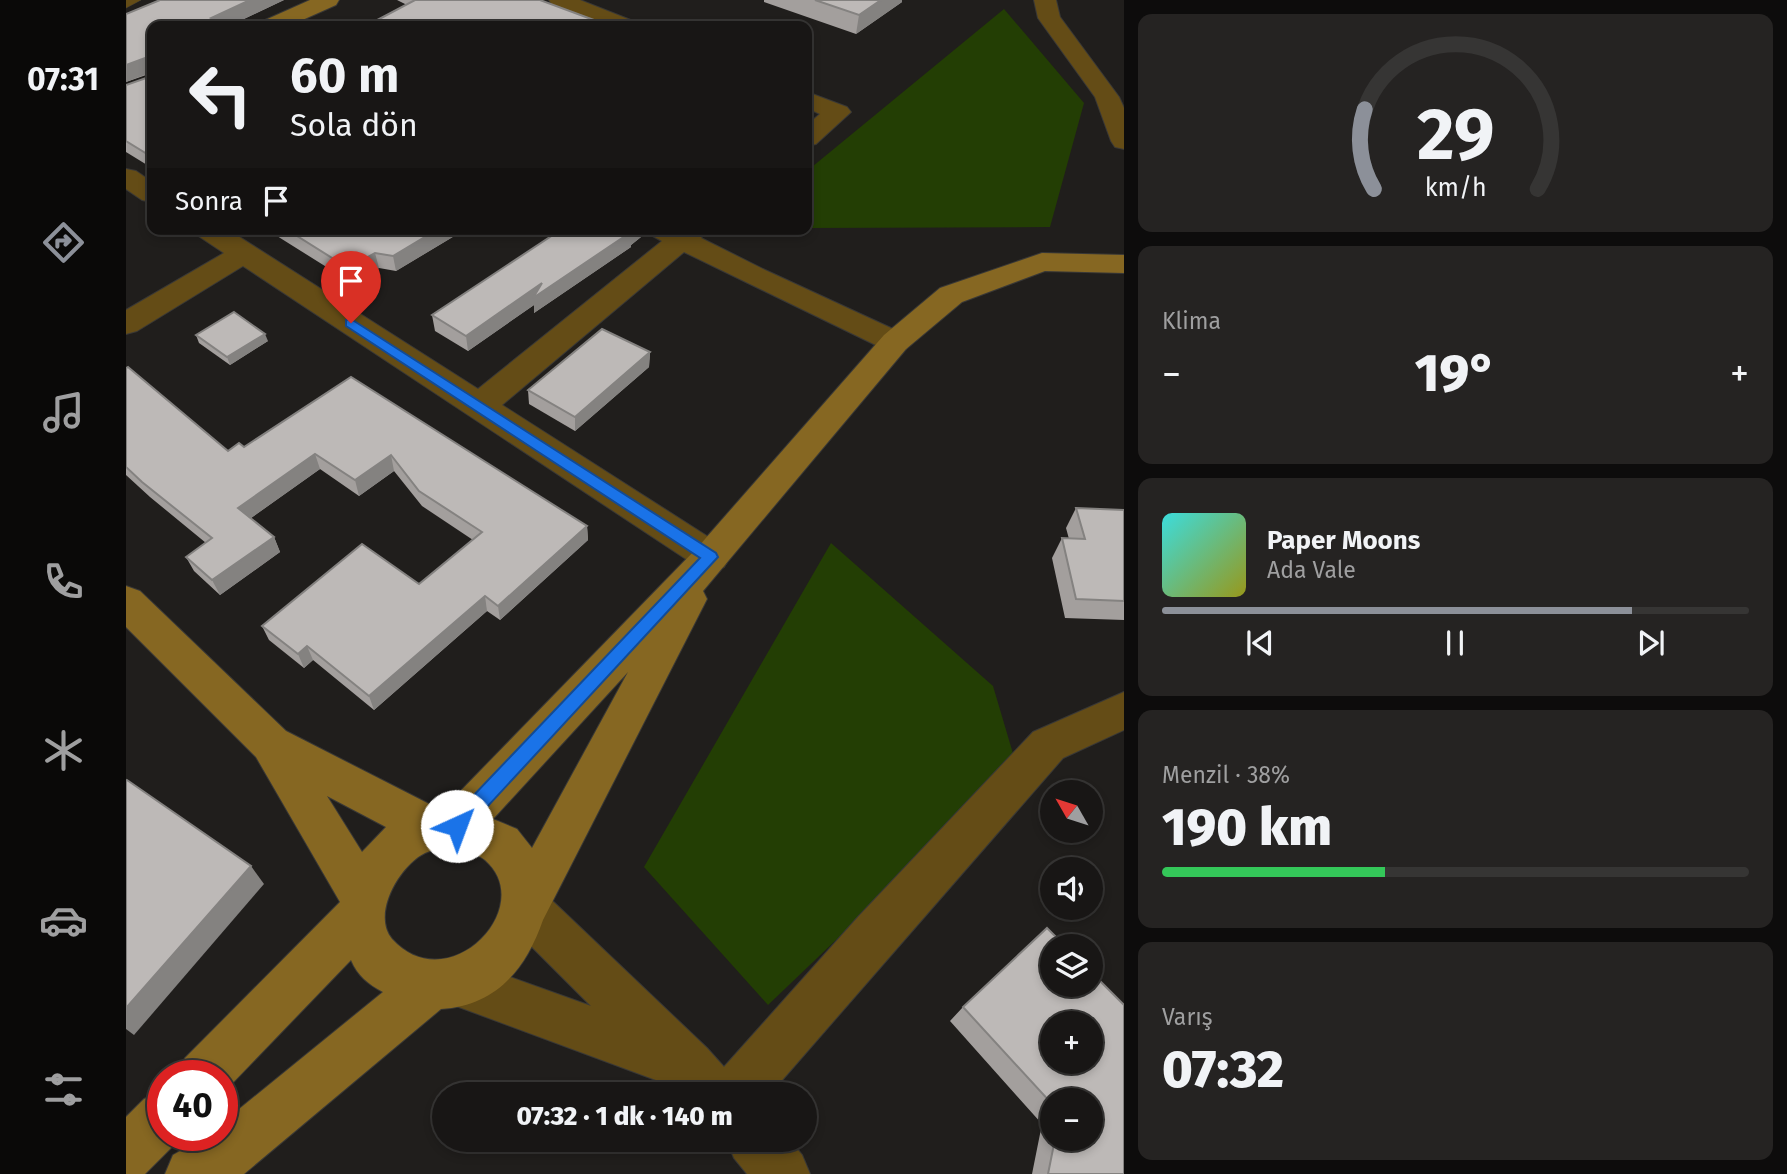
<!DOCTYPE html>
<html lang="tr">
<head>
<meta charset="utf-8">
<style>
	:root { --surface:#181615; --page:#252322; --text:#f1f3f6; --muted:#9f9fa0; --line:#363534; --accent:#8c9099 }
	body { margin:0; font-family:"Fira Sans",sans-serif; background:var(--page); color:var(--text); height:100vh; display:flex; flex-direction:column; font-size:26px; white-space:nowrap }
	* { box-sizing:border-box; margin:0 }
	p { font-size:23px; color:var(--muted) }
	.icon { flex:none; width:38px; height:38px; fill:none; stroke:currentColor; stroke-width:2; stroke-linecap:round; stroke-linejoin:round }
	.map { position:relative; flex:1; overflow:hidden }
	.side { display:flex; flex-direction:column; gap:14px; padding:14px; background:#0d0c0c; width:663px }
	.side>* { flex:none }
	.top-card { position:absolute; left:21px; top:21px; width:665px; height:214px; border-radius:14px; box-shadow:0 4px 10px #0003,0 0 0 2px var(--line); background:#181615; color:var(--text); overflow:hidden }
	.needle { width:46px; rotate:309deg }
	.controls { position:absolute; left:914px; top:780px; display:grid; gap:14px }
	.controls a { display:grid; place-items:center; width:63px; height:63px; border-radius:50%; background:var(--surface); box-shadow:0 4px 10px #0003,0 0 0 2px var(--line); font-size:35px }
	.speed { position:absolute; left:21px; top:1060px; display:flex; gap:14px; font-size:35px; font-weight:700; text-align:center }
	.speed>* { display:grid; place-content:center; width:91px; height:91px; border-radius:50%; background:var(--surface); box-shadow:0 4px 10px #0003,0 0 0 2px var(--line); line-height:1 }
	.speed .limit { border:10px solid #d22; background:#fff; color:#111 }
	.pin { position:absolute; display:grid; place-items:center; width:60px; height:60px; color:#fff; margin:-72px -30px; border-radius:50% 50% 50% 0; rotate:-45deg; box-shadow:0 0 7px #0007 }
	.pin .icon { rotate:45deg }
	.me { position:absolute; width:77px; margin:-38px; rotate:43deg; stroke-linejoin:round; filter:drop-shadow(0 0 5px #0008) }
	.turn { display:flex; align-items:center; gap:24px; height:147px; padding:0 28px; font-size:32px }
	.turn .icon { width:91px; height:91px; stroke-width:2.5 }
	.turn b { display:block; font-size:49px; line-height:60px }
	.then { display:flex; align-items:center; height:66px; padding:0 28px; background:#0003; gap:14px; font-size:26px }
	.big { font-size:52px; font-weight:800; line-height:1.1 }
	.side .widget { flex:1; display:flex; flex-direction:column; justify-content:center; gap:10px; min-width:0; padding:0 24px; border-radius:14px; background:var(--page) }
	.side .dial { align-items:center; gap:0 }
	.dial svg { height:182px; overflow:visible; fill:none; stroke:var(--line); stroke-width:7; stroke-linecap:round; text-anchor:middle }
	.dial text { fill:var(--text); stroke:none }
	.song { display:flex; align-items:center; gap:21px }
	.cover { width:84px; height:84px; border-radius:10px; background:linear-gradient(135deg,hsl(180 70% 55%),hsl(60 70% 35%)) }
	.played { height:7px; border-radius:4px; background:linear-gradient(90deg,var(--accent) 80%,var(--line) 80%) }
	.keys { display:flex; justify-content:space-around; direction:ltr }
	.heat { display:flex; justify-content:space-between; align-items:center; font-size:38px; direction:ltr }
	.charge { height:10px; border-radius:5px; background:linear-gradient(90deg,#34c759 38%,var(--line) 0) }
	.trip { position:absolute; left:306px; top:1082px; width:385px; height:70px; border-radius:35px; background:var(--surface); box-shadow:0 4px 10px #0003,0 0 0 2px var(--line); font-weight:800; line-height:70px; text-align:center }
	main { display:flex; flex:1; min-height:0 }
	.tab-bar { display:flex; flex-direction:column; width:126px; justify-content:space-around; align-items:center; background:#0a0908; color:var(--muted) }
	.tab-bar .icon { width:49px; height:49px }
	.tab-bar .active { color:var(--accent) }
	.tab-bar b { font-size:32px; color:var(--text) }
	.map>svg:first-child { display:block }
	.green { fill:#233e04 }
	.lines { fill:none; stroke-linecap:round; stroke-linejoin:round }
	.lane-casing { stroke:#393836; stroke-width:1 }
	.street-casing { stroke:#393836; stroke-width:2 }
	.secondary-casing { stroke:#393836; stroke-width:2 }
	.lane { fill:#644c16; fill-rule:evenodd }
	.street { fill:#644c16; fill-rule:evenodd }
	.secondary { fill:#866722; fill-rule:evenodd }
	.wall { fill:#a39f9d; fill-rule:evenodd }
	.shaded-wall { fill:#848280 }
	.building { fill:#bdb9b7; stroke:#848280; stroke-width:2; fill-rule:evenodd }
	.route { fill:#1a73e8; stroke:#114b97; stroke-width:2 }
</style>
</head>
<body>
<main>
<nav class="tab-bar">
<b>07:31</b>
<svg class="icon active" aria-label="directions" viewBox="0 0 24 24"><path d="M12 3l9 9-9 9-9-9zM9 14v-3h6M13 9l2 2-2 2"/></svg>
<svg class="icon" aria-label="music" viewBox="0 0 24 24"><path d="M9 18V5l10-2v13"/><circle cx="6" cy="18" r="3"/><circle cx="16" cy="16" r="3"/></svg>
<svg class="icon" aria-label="phone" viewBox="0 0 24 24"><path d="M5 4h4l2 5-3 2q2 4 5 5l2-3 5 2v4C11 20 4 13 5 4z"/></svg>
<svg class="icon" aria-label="climate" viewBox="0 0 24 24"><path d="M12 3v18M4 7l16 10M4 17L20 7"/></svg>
<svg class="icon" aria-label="car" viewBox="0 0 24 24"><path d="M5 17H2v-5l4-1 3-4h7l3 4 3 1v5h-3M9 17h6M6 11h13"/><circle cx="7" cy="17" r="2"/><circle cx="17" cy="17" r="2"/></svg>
<svg class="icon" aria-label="filters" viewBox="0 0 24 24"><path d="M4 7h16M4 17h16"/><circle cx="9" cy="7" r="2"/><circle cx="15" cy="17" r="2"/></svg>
</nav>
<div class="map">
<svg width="998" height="1174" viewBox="0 0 998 1174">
	<rect width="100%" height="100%" fill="#201e1c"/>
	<g class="green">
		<path d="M878,9l80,94 -34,124 -243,1v-57z"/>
		<path d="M705,543l162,143 24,81 -249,238 -124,-138z"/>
	</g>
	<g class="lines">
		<defs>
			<path id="lane" d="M0,0h15l-15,8z"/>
			<g id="street">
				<path d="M423,0h31l53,21 3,5h-31l-53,-21z"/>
				<path d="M908,0h22l4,17 59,80 5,11v41l-9,-2 -4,-6 -16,-44 -57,-79z"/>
				<path d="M681,92l40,15 4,5 -35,32 -9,2v-21l13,-11 -13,-6z"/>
				<path d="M0,169l10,2 16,11v20l-10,-2 -16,-11z"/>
				<path d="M67,229h34l251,160 184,-148 -11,-6 -4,-6h61l-7,9 64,32 141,65 5,7 -5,7 -11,3 -11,-3 -200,-97 -182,153 222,142 6,10 -6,10 -13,5 -13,-5 -455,-301 -106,65 -11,3v-24l98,-57 -27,-18z"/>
				<path d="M998,692v38l-61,28 -293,336h-91l-7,-8 -232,-86 -8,-17 8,-17 17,-8 134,48 -83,-83 -7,-16 7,-16 17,-7 17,7 165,157 17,19 134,-150 175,-185z"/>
				<path d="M600,1139h63l13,16 8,19h-63l-13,-16z"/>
			</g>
			<g id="secondary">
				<path d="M184,0h29l-3,5 -47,21h-29l3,-5z"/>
				<path d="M916,253l82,2v18l-79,-2 -83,31 -56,47 -203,242 4,8 -164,321c-17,49 -47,86 -102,89l-197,165h-79l8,-19 33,-19h16v-13l161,-131c-15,-8 -25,-16 -32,-32l-129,134v-18h-45l8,-18 155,-156 -84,-145 -130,-130v-41l14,5 146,140 151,77 9,-2 252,-259 186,-212 56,-47zM502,672l-96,176 -15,-19 -24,-10zM201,796l59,31 -24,25zM330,847c9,4 22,7 29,13 54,47 -37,141 -93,79 -21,-25 8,-74 33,-86 8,-4 21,-5 31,-6z"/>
				<path d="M37,1091v45l19,1 -37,37h-19v-57l18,-18z"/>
			</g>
		</defs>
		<use href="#lane" class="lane-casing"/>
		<use href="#street" class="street-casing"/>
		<use href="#secondary" class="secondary-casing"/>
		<use href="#lane" class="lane"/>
		<use href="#street" class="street"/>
		<use href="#secondary" class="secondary"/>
	</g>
	<g class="wall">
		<path d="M34,0h124l-55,26h-77v142l-26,-16v-67l23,-8v-3l-23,8z"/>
		<path d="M271,0h143l-133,5z"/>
		<path d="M638,0h138v2l-46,32 -92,-32z"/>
		<path d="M148,229h192l-70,42 -17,-3 -27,15 -75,-47z"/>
		<path d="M436,229h84v4l-15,12v2l-97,66v-8l-66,46 -33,-20 -3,-16z"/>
		<path d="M70,335l72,6 -38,24 -31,-22z"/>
		<path d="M524,352l-1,15 -74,64 -46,-27 -1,-14z"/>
		<path d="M0,368l102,83 16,-4 107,-70 236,149 1,14 -88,80 -13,-9 -113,99 -61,-50 -9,8 -35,-28 -7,-14 157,-42 54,-44 -51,-34 -28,-35 -35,25 -39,-27 -69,49 23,19 6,15 -60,43 -26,-24 -8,-14 20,-14 -56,-46 -24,-22z"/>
		<path d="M950,508l48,2v110l-59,-2 -13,-60 10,-20 7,1 -3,-11z"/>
		<path d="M837,1007l161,167h-92l10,-50 -92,-103zM926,1101l38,38h-38z"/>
	</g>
	<g class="shaded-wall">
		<path d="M124,0h34l-55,26h-16l-2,-8z"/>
		<path d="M755,0h21v2l-46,32 3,-19z"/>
		<path d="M22,57l4,15 -26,10v-17z"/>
		<path d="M312,229h28l-70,42 -3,-15z"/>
		<path d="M505,229h15v4l-15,12v2l-97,66v-8l-66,46 -2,-15 76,-53z"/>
		<path d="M249,253l4,15 -27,15 -4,-15z"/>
		<path d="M139,334l3,7 -38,24 -3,-8z"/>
		<path d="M524,352l-1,15 -74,64v-14z"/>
		<path d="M189,454l5,15 -76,54 -6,-15z"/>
		<path d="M265,455l3,16 -35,25 -4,-16z"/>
		<path d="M461,526l1,14 -88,80 -2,-14z"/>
		<path d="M148,537l6,15 -60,43 -8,-15z"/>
		<path d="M359,596l2,15 -113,99 -5,-14z"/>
		<path d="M181,646l6,14 -9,8 -6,-14z"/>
		<path d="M125,866l13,18 -130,151 -8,-6v-21z"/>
	</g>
	<g class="building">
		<path d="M34,0h90l-39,18 14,8h-73v131l-26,-16v-56l23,-8 -1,-20 -22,8v-51z"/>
		<path d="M289,0h125l62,23 6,3h-242z"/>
		<path d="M689,0h66l-22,15z"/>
		<path d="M160,229h152l-45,27 -18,-3 -27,15z"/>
		<path d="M436,229h69l-2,2 2,1 -98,66 9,-15 -76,53 -34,-21z"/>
		<path d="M108,312l31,22 -38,23 -31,-22z"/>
		<path d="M476,329l48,23 -75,65 -47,-27z"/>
		<path d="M2,367l100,84 11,-8 5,4 107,-70 236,149 -89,80 -13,-10 -116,100 -62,-50 -9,8 -36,-28 100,-82 57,40 63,-52 -63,-41 -28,-36 -36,25 -40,-26 -77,54 36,29 -62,43 -26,-23 26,-19 -70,-56 -16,-15v-99z"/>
		<path d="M950,508l48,2v91l-48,-2 -14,-61 23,1z"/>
		<path d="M1,780l124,86 -125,142v-227z"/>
		<path d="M921,928l19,19h-14v38h38v-14l34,34v169h-76l7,-35h35v-38h-38v3l-89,-97zM926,1024h38v38h-38z"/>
	</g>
	<path class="route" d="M225,319l365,234 2,4 -255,276 -6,2 -7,-2 -3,-7 3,-6 250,-262 -354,-232v-6z"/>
</svg>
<div class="controls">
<a><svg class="needle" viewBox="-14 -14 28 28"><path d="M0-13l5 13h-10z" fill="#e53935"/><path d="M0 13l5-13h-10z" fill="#9f9fa0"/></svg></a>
<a><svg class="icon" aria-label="sound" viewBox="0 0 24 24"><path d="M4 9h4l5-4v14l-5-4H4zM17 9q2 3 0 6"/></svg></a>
<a><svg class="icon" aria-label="layers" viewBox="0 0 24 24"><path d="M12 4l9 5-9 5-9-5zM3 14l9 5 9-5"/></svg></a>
<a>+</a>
<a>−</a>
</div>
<div class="speed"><div class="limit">40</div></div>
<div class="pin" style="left:225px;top:323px;background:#d93025"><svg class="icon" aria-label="arrive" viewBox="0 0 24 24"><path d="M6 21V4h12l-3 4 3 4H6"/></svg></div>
<svg class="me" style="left:331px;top:826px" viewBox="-20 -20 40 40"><circle r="19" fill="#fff"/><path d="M0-13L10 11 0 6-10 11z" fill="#1a73e8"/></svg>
<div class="trip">07:32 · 1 dk · 140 m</div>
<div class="top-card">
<div class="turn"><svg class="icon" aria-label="left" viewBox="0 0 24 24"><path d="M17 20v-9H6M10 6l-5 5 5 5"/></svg><div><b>60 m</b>Sola dön</div></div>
<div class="then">Sonra<svg class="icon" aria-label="arrive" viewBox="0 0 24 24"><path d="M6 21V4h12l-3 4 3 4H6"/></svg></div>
</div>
</div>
<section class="side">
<div class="widget dial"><svg viewBox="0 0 100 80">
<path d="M14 69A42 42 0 1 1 86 69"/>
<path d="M14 69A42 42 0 0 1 10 34" stroke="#8c9099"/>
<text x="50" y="56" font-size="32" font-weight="700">29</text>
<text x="50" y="72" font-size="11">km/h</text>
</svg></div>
<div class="widget"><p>Klima</p>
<div class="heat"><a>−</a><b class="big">19°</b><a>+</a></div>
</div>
<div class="widget">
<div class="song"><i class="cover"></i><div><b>Paper Moons</b><p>Ada Vale</p></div></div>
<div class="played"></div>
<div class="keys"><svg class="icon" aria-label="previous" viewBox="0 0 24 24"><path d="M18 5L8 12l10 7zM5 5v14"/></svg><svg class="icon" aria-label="pause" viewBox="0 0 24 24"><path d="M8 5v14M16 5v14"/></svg><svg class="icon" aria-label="next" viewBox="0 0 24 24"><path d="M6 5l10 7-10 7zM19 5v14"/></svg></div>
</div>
<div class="widget"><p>Menzil · 38%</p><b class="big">190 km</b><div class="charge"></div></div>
<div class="widget"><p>Varış</p><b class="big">07:32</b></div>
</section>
</main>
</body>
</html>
